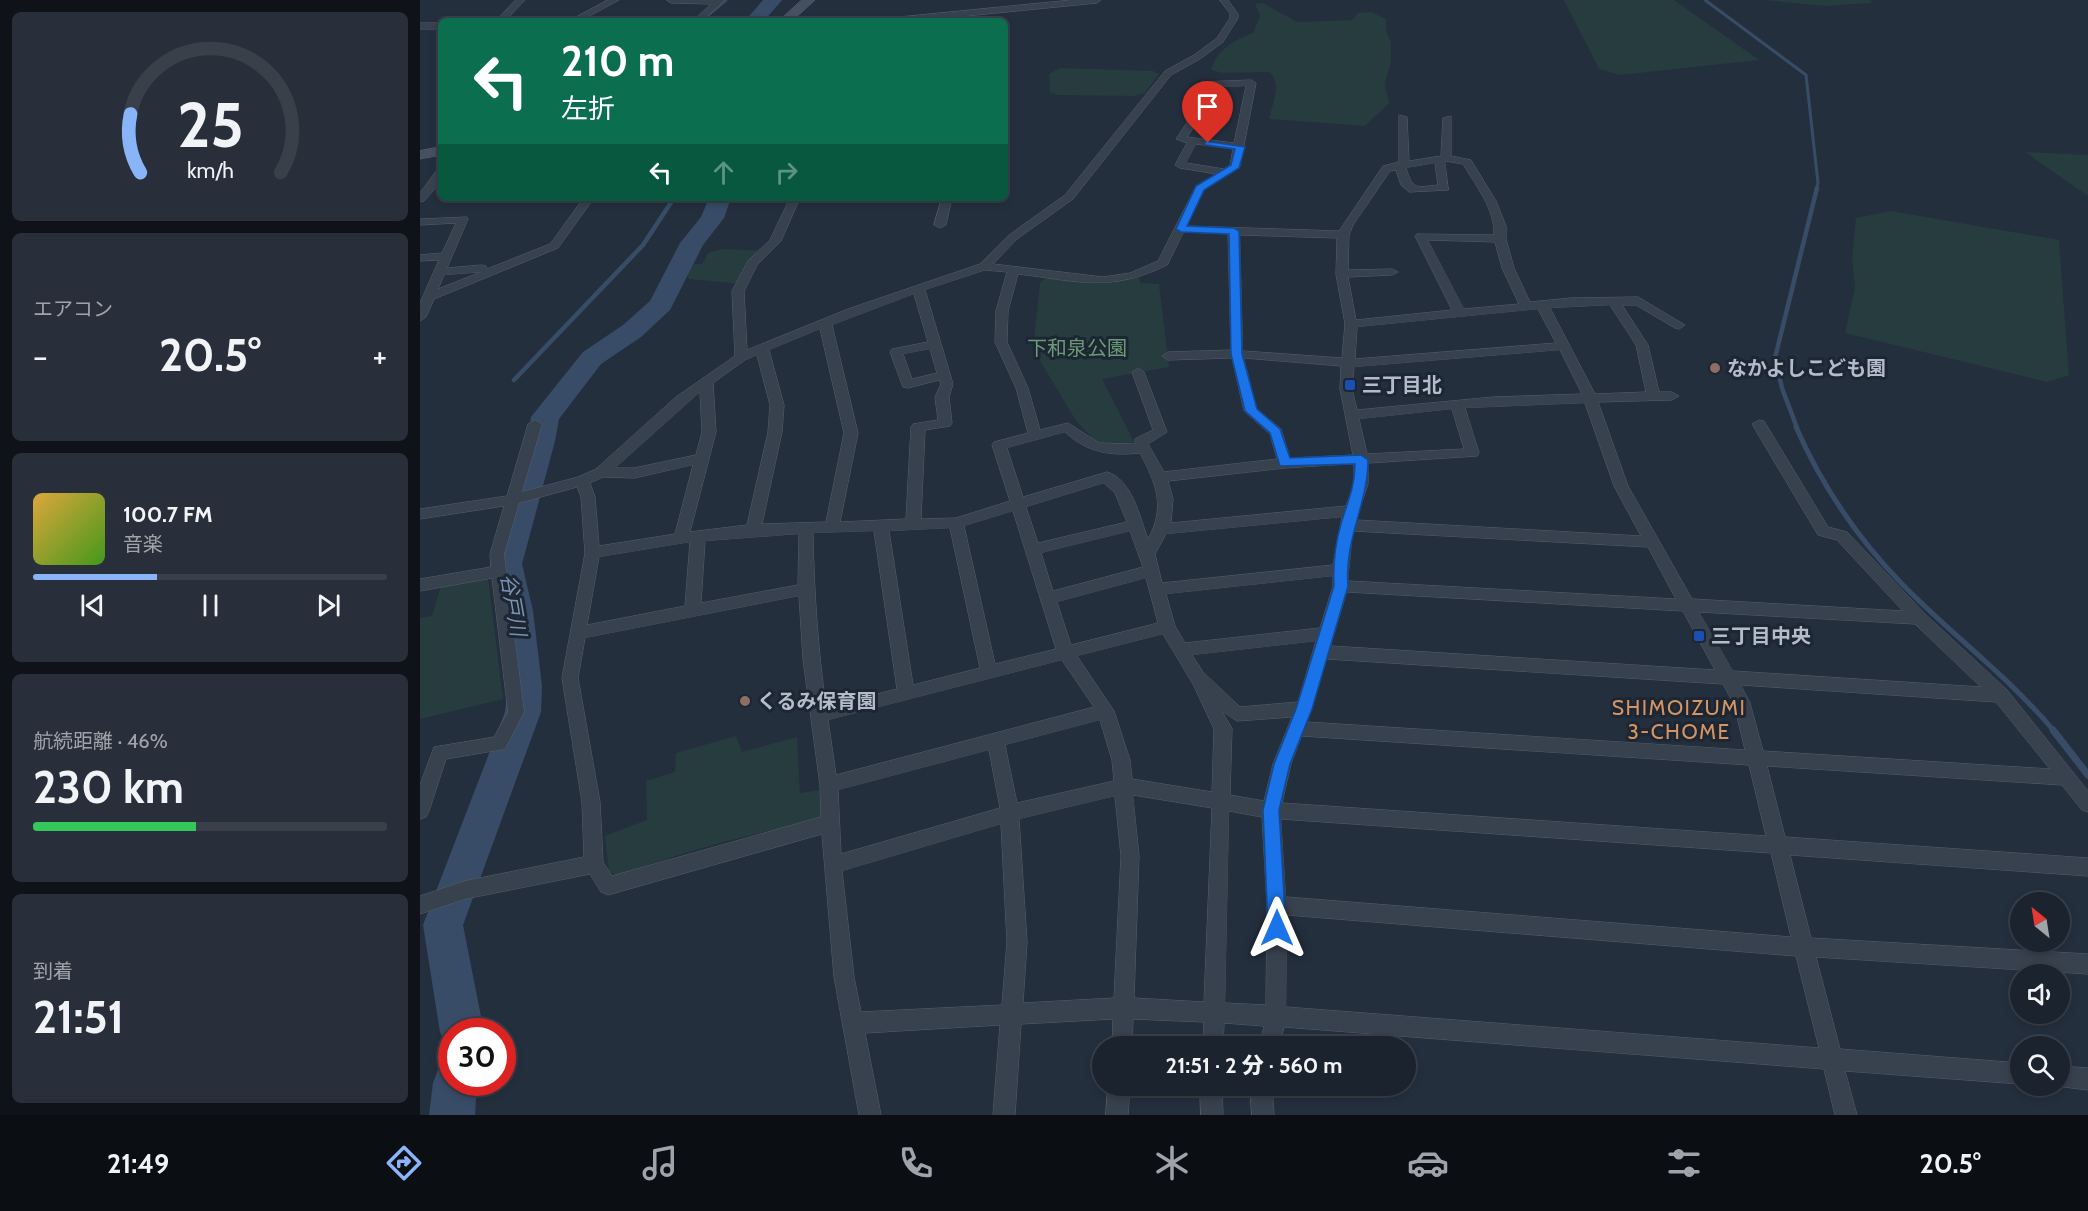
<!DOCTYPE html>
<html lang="ja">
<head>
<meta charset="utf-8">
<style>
	:root { --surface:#1b232e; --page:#282f3a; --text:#f1f3f6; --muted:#a0a4aa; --line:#39404a; --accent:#8ab4f8 }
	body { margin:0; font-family:Cabin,"Noto Sans JP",sans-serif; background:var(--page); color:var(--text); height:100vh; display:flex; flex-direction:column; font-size:22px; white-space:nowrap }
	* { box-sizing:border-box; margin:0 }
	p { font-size:20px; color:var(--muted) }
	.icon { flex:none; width:33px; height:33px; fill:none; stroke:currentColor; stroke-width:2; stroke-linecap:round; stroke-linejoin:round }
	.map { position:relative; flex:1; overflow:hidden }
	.sheet { display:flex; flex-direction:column; gap:12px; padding:12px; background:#0f1319; width:420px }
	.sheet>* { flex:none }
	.guide { position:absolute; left:18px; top:18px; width:570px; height:183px; border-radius:9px; box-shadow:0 3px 9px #0003,0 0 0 2px var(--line); background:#0b6e4f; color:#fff; overflow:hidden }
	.needle { width:39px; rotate:330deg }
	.fabs { position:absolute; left:1590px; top:892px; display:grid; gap:12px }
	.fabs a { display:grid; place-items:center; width:60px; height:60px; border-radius:50%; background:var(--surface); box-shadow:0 3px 9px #0003,0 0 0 2px var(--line); font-size:30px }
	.speed { position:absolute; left:18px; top:1018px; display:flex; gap:12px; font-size:30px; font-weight:700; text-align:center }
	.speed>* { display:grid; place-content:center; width:78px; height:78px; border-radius:50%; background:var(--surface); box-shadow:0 3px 9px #0003,0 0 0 2px var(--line); line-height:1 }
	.speed .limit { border:9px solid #d22; background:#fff; color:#111 }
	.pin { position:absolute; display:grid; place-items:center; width:51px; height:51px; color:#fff; margin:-62px -26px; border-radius:50% 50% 50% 0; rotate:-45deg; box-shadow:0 0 6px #0007 }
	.pin .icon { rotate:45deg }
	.me { position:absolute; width:66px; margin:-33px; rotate:0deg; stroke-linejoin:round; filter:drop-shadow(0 0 4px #0008) }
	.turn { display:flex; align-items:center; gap:21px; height:126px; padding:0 24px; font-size:27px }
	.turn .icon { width:78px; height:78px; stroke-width:2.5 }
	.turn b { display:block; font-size:42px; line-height:51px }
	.lanes { display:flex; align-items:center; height:57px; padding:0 24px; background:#0003; justify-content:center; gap:30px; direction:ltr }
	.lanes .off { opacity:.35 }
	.big { font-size:45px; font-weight:800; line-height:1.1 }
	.sheet .widget { flex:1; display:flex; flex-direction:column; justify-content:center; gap:9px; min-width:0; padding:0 21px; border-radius:9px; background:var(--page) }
	.sheet .dial { align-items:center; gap:0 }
	.dial svg { height:156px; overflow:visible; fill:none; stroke:var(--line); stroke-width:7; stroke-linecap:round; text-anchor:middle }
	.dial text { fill:var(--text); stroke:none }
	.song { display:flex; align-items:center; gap:18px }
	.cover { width:72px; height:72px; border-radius:9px; background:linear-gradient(135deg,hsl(40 70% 55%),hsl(100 70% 35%)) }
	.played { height:6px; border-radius:3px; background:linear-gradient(90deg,var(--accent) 35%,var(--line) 35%) }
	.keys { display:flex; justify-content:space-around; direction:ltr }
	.heat { display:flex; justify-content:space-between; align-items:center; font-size:33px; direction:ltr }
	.charge { height:9px; border-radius:4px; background:linear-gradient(90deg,#34c759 46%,var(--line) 0) }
	.trip { position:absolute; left:672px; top:1036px; width:324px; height:60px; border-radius:30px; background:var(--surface); box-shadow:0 3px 9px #0003,0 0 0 2px var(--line); font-weight:800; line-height:60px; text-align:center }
	.tab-bar { display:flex; height:96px; justify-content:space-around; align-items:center; background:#0b0e12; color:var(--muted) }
	.tab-bar .icon { width:42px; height:42px }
	.tab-bar .on { color:var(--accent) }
	.tab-bar b { font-size:27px; color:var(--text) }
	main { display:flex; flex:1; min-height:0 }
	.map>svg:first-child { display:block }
	.green { fill:#263c3f }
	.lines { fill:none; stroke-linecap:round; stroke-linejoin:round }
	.stream-far3 { stroke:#394c67; stroke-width:3 }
	.stream-far2 { stroke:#394c67; stroke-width:4.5 }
	.stream-far1 { stroke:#394c67; stroke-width:5 }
	.stream { stroke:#394c67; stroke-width:7 }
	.river { fill:#394c67; fill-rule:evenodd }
	.street-casing { stroke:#565f6c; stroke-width:1 }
	.secondary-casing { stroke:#565f6c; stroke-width:1 }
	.street { fill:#38414e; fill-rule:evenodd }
	.secondary { fill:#465061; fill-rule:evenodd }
	.route { fill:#1a73e8; stroke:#114b97; stroke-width:1.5 }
	.education-dot { fill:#8d6e63; stroke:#1d2633; stroke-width:2 }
	.transit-dot { fill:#1a4fb4; stroke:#1d2633; stroke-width:2 }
	.labels { text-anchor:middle; stroke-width:6; stroke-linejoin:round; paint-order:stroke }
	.park-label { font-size:20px; fill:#6b9a76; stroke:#1d2633 }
	.poi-label { font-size:20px; font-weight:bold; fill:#b4bcc9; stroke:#1d2633; text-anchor:start }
	.water-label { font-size:21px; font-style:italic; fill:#7c92b1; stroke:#1d2633 }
	.neighbourhood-label { font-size:21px; letter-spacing:1.5px; fill:#d59563; stroke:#1d2633 }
</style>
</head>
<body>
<main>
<section class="sheet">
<div class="widget dial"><svg viewBox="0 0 100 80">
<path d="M14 69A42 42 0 1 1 86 69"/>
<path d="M14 69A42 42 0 0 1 9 39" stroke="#8ab4f8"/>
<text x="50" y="56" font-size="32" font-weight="700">25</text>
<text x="50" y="72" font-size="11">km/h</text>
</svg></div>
<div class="widget"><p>エアコン</p>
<div class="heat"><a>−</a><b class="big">20.5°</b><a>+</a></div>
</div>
<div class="widget">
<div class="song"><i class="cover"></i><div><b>100.7 FM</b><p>音楽</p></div></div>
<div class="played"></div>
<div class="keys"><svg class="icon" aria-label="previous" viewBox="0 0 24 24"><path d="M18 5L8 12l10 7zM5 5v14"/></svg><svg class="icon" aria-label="pause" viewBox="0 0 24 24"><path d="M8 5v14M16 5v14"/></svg><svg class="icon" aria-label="next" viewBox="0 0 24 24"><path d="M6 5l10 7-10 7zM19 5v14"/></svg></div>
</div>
<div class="widget"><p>航続距離 · 46%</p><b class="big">230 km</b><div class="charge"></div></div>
<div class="widget"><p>到着</p><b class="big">21:51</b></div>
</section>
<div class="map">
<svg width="1668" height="1115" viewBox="0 0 1668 1115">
	<rect width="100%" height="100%" fill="#242f3e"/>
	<g class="green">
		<path d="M1144,0h110l85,60 -140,15 -20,-6z"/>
		<path d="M1344,0h106l2,3 -48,3z"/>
		<path d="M843,3l34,19 55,-2 6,-7 13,-1 15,7v12l5,11v19l-6,23 4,19 -24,23 -96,-7c3,-15 14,-36 0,-47l-46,1 -12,-3c7,-22 22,-29 42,-37l7,-17 -5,-12z"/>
		<path d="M640,68l93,3 6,3 -14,19 -10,3 -77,-1 -8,-3 -1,-18z"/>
		<path d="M1605,152l63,3v41z"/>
		<path d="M1471,211l168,29 10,135 -22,7 -202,-49 10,-45 -3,-30 4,-40z"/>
		<path d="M302,249l43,2 -24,33 -52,-5 -4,-8 -6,-3 2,-4h21l6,-11z"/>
		<path d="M627,276l60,6 32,-5 1,6 19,1 10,83 -67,12 32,63 -34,5 -25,-28 -42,-70 7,-66z"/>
		<path d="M68,578l15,121 -83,20v-101l12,-2 9,-30z"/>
		<path d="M316,736l6,16 55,-15 3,56 21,-3 4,30c-66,11 -145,31 -206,57l-10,-6 -4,-35 42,-16 -1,-39 29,-9 1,-19z"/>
	</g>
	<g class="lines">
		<g class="stream-far3">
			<path d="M1285,0l101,75 12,108 -2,6"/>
			<path d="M281,21l25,-21"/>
		</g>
		<g class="stream-far2">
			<path d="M94,380l129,-135 31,-47"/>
			<path d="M1377,428l-15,-40 -7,-30 42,-170"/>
		</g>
		<path class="stream-far1" d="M1376,427c26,59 62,112 107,158 49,50 106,92 151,146"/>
		<path class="stream" d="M1633,730l35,45"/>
		<g class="river">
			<path d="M343,0h19l-18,21h-19z"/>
			<path d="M289,198h22l-7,20 -21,27 -33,65 -29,27 -40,27 -42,55 -4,22 -33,123 11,47 9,75 -1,26 -78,213 21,107h-32v17l-5,-2 -7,-15 -17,-107 82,-213 3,-26 -7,-75 -11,-47 37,-123 4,-24 52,-65 40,-27 27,-24 30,-58 21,-26z"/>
			<path d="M32,1062v21h25l-2,32h-46l4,-32 6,-16z"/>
		</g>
		<defs>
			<g id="street">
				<path d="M96,0h9l-20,21h-9z"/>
				<path d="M188,0h11l-39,21h-11z"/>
				<path d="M247,0h58l-23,21h-9l18,-17 -40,-1z"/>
				<path d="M652,0h29l-4,3 -181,18h-29l4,-3z"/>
				<path d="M800,0h8l10,14v4l-15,24 -23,17 -29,16 -98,124 -56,40 -24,25 110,13 27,-4 28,-12 37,-73 21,-14 -36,-6 -5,-3 12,-22 -11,-4 26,-39 -1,-18 50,-2 5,3 -16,83 -36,24 -17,36 152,5 44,-65 16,-4v-47l8,2 2,44 32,-5 2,-38 8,-2v40l20,4 25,41 10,25v13l8,29 16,34 41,-4 67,-1 47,28 -6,4 -4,-1 -39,-23h-14l26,40 11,47h13l7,4 -7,4 -74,2 30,84 64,113 211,12 -66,-71 -19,-5 -66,-111 7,-4 5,1 64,106 19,5 78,82 82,76 81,101v21l-6,-2 -20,-25 -295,-19 18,71 303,21v18l-298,-21 21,83 277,16v20l-272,-17 24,92 180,14v21l-175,-13 12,44h-22l-11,-46 -540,-42 -5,20h-20l5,-21 -40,-3 -1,24h-20l1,-25 -71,-3 -1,28h-20l1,-28 -92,5 -6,91h-22l7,-90 -135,8 16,82h-22l-25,-138 -12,-143 -214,61 -7,-3 -11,-18 -125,25 -45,15v-18l45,-15 119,-24 -2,-55 -20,-124 23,-125 -4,-56 -4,-10 -58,16 -15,51 20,158 -19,37 -59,10 -17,52 -3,6 -6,2v-34l14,-38 60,-10 14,-25 -16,-134 -72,13v-12l71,-12 -1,-13 14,-48 -84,13v-10l87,-13 21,-72 7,-4 7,4 -20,68 56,-15 18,-8 80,-72 59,-41 -3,-65 16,-30 22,-21 20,-42h10l-19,43 -24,24 -13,26 3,59 101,-41 132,-45 29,-29 56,-40 100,-124 29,-16 23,-17 13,-20v-4zM826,86l-12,57 -47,-6 25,-37 -3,-13zM776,144l37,5 -3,16 -6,4 -38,-6zM1025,161l18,3c13,22 32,45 31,71l-77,-1 -2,2 37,74 -96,10 -8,-43 44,-2 6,-3 -6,-3 -44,1 1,-35 4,-10 37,-54 6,-1 5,15 8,7 39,-2zM1015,163l3,22c-22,2 -25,6 -32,-17zM764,232l44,2 3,116 -63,2 -6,4 6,4 64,-2 12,53 26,23 7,25 -113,13 -16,-28 19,-12 -23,-60 -6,-4 -6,4 21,58 -18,9v5l-36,-1 -31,-20 -28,7 -12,-42 -21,-46 1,-31 10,-37c60,7 92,19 149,-9zM820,235l97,3 -1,36 9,50 -3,34 -99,-7zM1008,240l67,2 7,26 17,36 -55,5zM565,270l22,2 -11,39 -1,31 21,46 12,45 -34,9 -2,3 18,56 -54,17 -35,1 4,-89 25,-4 2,-3 -3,-26 4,-13 -28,-94zM494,294l14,48 -36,7 -2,3 13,35 5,1 31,-8 2,4 -6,13 3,23 -25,4 -2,3 -5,92 -66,3 18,-89 -26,-108zM1190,305l26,40 10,47 -51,2 -45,-86zM1118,309l18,34 -201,16 2,-32zM400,329l24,104 -18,89 -64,2 20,-92 2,-27 -15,-55zM510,349l7,24 -25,6 -9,-25zM1140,350l22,44 -89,3 -136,13 -5,-21 2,-22zM337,355l13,50 -2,27 -21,93 -57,7 26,-100 -3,-49 32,-23zM824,358l97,8 -1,23 13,66 -63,3 -9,-29 -24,-20zM280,392l2,40 -6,23 -62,13h-19zM1165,403l29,83 27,50 -285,-16 12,-36v-21l109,-7 2,-3 -14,-45zM1032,409l12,40 -97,5 -8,-35zM645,432c23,21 45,24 75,21 16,30 26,54 8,86 -8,-21 -16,-60 -41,-67l-84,25 -16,-49zM934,464v20l-8,22 -175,17 2,-24 -5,-18 117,-13zM273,465l-18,69 -76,12 -4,-49 -5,-14 13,-6 31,1zM684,483l11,10 12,29 -89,21 -12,-36zM593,511l43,138 -61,15 -31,-138zM922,517l-9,48 -171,18 -7,-29 11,-20zM530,528l30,140 -67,17 -24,-154zM454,531l23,158 -71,18c-8,-58 -12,-115 -13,-174zM710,531l13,36 -90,24 -12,-38zM933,531l295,16 28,52 -328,-18zM379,534l-1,51 -97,18 4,-62zM270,542l-5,64 -98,19 12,-68zM913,576v10l-13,42 -135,15 -10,-17 -9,-32zM726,578l12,45 -87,22 -14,-43zM927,592l336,19 32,59 -384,-24zM379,596l4,63 17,126 1,32 -209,59 -9,-14 -3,-60 -22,-124 7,-40zM1279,612l216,12 66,63 -248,-16zM743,634l30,50 21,45 -2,63 -80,-13 -2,-19 -16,-49 -37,-55zM896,641l-18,61 -58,5 -37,-35 -11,-17zM907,659l396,25 11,20 11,46 -438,-28zM642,660l32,47 -258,68 -8,-55zM1321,685l255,17 54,67 -287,-18 -13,-48zM802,711l15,10 55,-4 -19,47 -9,37 -34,-6 2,-66zM680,720l12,40 2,21 -97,22 -12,-58zM882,736l447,29 17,71 -484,-33 9,-39zM569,750l11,58 -159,46 -3,-64zM713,795l79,13 -8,194 -70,-4 5,-142zM695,796l6,60 -7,142 -91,5 4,-61 -8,-123zM809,811l33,6 5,88 -1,100 -41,-2zM861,819l490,34 20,84 -505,-40zM581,824l6,118 -5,63 -141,7 -7,-35 -12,-106zM867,915l509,41 23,92 -533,-41z"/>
				<rect x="0" y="23" width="21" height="6"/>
				<path d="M21,169v13l-17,19 -4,1v-9l17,-23z"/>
				<path d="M164,198h10l-36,50 -124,51 -8,18 -6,4v-18l19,-43 -19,1v-6l22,-2 14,-30 -36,2v-6l47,-2 1,2 -21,49 35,-3 4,1 1,3 63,-25zM61,272l-43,17 6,-14z"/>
				<path d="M522,198h10l-6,27 -6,3 -6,-3z"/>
				<path d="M1640,1066l28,2v22l-32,-4h4z"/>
				<path d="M688,1086h22l-2,29h-22z"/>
				<path d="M780,1086h22l1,29h-22z"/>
				<path d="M830,1086h22l2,29h-22z"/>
			</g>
			<g id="secondary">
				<path d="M382,0h13l-23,21h-13z"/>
				<path d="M21,147v8l-21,4v-8z"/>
			</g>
		</defs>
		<use href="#street" class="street-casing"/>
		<use href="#secondary" class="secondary-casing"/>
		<use href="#street" class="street"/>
		<use href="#secondary" class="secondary"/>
	</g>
	<path class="route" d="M785,141l40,6 -6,21 -35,22 -17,36 47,2 5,3 3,123 15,55 23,20 10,29 71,-3 7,5c0,44 -24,79 -20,126l-36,123 -22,55 -11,46 7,118 -3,6 -6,2 -6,-2 -3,-6 -5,-118 11,-46 22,-55 38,-123c-1,-20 1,-42 7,-62 6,-21 14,-37 14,-60l-75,2 -10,-33 -25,-22 -14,-57 -2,-120 -48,-2 -5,-3 20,-43 35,-21 4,-16 -30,-4z"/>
	<g class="education-dot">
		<circle cx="1295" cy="368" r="6"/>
		<circle cx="325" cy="701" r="6"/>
	</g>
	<g class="transit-dot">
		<rect x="924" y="379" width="12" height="12" rx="3"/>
		<rect x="1273" y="630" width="12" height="12" rx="3"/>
	</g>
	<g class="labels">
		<g class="park-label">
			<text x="657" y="355">下和泉公園</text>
		</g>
		<g class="poi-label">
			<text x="1307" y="375">なかよしこども園</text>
			<text x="942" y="392">三丁目北</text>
			<text x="1291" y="643">三丁目中央</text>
			<text x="337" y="708">くるみ保育園</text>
		</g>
		<g class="water-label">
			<text transform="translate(93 605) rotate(80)" y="7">谷戸川</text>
		</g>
		<g class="neighbourhood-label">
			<text x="1259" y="715">SHIMOIZUMI<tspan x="1259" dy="24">3-CHOME</tspan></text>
		</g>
	</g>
</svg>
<div class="fabs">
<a><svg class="needle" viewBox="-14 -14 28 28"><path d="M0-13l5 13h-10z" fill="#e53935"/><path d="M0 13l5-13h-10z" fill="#a0a4aa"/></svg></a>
<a><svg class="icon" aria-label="sound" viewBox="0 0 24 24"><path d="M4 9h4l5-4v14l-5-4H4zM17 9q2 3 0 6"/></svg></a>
<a><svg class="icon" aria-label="search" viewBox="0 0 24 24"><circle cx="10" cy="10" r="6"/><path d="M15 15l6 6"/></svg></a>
</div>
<div class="speed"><div class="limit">30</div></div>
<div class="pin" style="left:788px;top:143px;background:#d93025"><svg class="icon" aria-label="arrive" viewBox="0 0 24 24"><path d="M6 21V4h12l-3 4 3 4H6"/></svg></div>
<svg class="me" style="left:857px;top:928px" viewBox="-20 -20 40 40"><path d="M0-17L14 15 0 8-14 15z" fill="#1a73e8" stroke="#fff" stroke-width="4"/></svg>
<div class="trip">21:51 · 2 分 · 560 m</div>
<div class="guide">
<div class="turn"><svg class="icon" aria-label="left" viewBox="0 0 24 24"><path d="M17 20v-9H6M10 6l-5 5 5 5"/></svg><div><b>210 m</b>左折</div></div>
<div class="lanes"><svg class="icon" aria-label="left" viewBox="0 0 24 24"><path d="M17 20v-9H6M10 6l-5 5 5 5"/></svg><svg class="icon off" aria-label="ahead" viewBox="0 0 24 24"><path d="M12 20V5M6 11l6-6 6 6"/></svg><svg class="icon off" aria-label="right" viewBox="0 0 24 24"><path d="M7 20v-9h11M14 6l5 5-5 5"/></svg></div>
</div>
</div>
</main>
<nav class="tab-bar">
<b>21:49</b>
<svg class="icon on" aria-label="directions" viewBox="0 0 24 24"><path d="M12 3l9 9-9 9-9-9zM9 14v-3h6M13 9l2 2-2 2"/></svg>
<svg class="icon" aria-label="music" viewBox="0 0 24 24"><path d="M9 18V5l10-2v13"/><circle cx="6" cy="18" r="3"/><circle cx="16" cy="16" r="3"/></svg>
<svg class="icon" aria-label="phone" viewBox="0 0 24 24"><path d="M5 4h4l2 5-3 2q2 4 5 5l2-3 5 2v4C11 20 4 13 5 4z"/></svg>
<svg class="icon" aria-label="climate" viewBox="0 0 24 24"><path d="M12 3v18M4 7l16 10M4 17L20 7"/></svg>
<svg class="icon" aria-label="car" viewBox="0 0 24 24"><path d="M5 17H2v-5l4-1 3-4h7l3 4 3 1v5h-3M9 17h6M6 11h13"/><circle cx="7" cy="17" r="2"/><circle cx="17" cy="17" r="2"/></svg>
<svg class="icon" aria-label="filters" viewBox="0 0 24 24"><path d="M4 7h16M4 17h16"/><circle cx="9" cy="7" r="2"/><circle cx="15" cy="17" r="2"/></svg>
<b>20.5°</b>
</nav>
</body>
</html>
